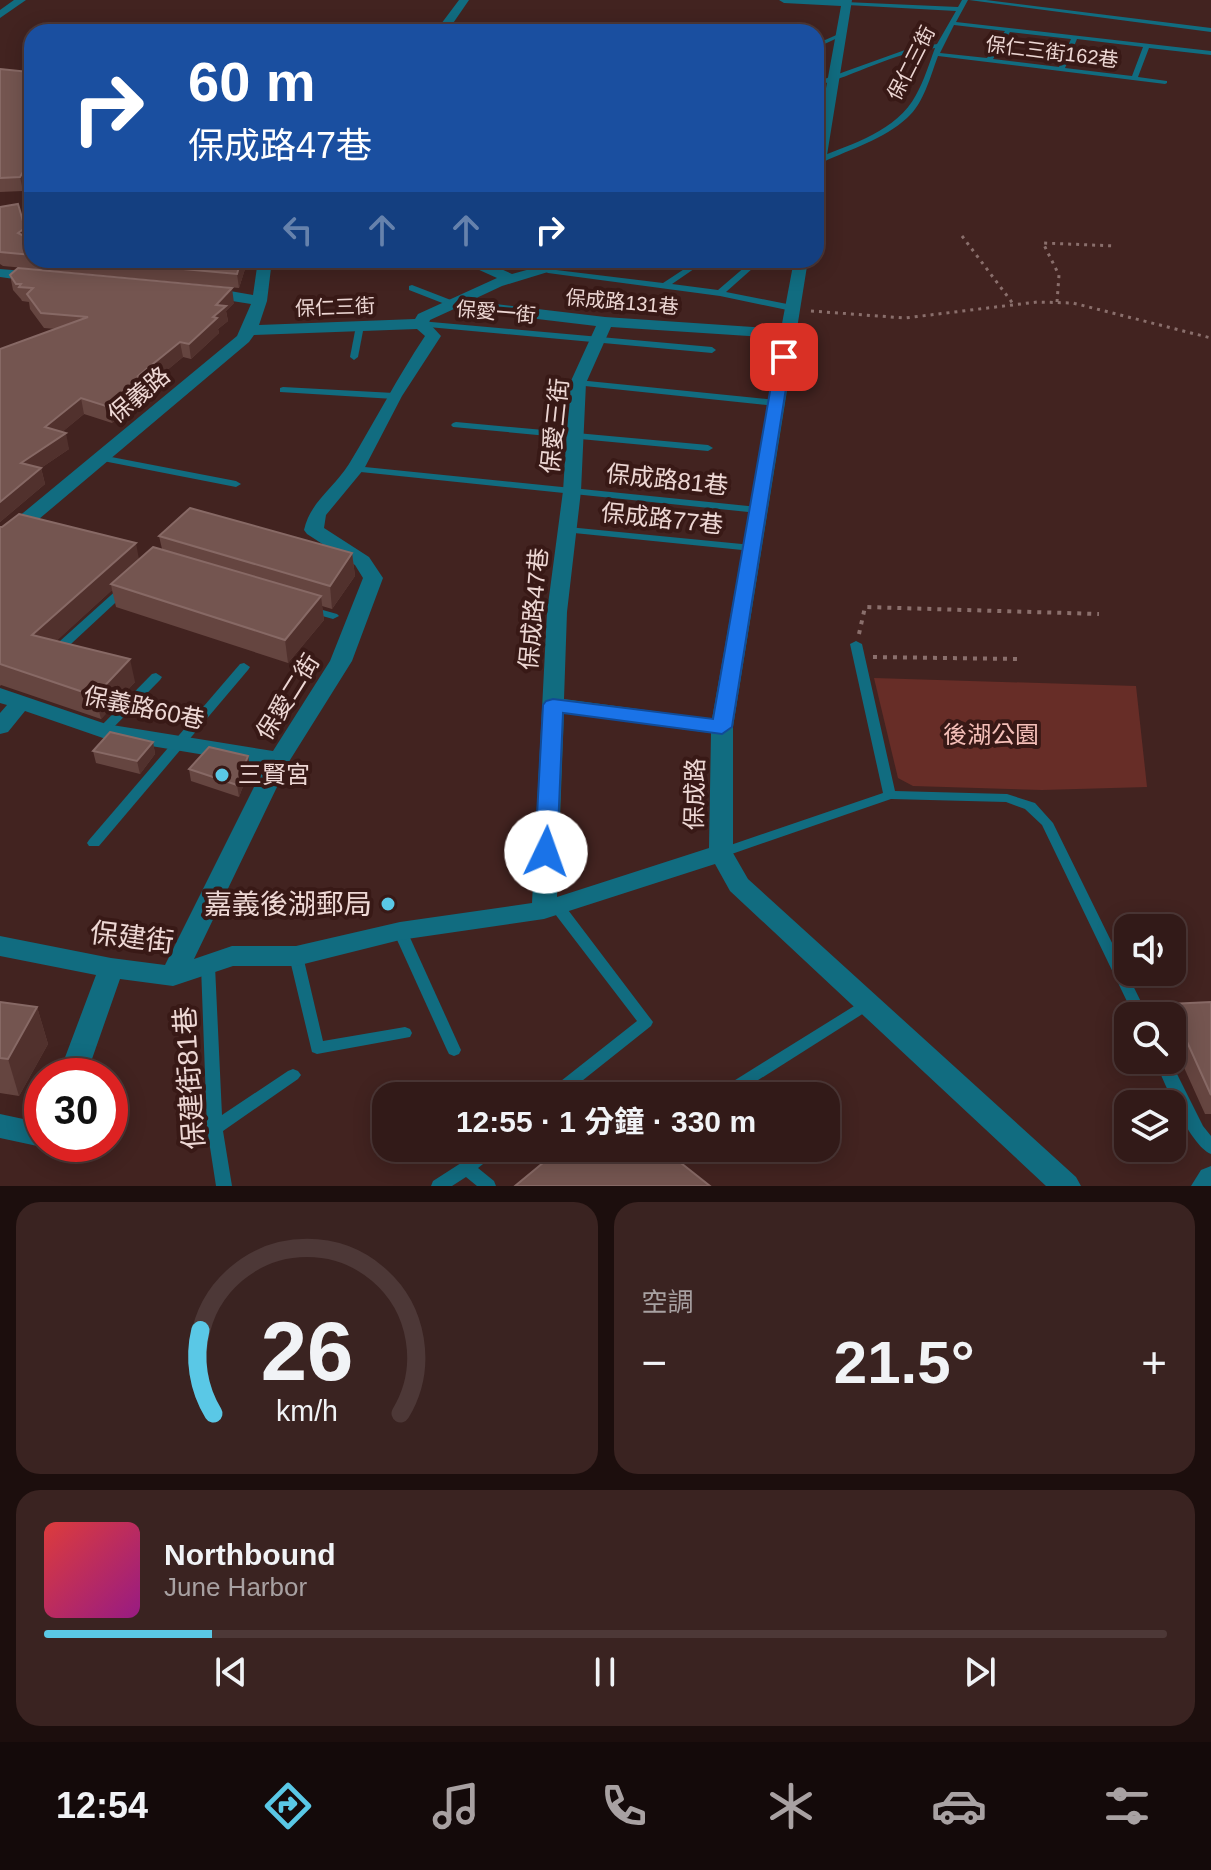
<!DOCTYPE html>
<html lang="zh-TW">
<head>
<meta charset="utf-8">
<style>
	:root { --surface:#321a18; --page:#3a2321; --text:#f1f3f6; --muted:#a8a1a2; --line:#4d3837; --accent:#5ac8e6 }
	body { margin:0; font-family:Arial,"Noto Sans TC",sans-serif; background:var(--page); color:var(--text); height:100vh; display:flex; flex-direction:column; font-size:30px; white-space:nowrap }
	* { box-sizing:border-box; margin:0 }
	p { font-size:26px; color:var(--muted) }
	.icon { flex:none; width:44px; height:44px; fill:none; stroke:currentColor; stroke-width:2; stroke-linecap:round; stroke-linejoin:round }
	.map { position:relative; height:1186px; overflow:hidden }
	.details { display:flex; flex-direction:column; gap:16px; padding:16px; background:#1c0e0d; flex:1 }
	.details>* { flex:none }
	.hud { position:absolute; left:24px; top:24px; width:800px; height:244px; border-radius:24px; box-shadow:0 4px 20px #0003,0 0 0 2px var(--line); background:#1a4fa0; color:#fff; overflow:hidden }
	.tools { position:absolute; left:1114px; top:914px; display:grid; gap:16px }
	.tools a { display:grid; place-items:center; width:72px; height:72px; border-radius:16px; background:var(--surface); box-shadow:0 4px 20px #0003,0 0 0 2px var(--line); font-size:40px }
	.speed { position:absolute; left:24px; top:1058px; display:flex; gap:16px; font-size:40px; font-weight:700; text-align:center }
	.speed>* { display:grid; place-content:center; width:104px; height:104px; border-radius:50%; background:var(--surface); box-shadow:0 4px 20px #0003,0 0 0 2px var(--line); line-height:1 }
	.speed .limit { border:12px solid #d22; background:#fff; color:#111 }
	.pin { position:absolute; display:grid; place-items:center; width:68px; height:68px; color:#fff; margin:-34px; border-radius:16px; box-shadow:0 4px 12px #0006 }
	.me { position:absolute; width:88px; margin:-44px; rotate:3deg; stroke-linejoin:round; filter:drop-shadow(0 0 6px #0008) }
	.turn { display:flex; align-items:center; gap:28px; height:168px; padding:0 32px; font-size:36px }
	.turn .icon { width:104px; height:104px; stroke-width:2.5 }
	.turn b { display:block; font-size:56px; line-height:68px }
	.lanes { display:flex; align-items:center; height:76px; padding:0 32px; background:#0003; justify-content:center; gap:40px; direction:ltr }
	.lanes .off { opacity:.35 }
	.big { font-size:60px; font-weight:700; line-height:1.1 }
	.details .tile { flex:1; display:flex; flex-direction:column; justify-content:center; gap:12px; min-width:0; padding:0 28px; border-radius:24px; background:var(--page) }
	.details .dial { align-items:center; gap:0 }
	.dial svg { height:208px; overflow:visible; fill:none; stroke:var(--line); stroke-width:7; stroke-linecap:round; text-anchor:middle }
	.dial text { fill:var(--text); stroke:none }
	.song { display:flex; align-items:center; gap:24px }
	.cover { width:96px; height:96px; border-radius:12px; background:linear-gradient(135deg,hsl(0 70% 55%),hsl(310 70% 35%)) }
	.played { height:8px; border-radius:4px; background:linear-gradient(90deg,var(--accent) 15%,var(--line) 15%) }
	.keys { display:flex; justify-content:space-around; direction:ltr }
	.heat { display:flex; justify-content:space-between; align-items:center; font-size:44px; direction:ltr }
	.details .tiles { flex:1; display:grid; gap:16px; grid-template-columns:1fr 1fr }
	.tile:last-child { grid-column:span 2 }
	.trip { position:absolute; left:372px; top:1082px; width:468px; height:80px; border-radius:24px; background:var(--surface); box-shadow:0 4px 20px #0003,0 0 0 2px var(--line); font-weight:700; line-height:80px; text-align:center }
	.tabs { display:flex; height:128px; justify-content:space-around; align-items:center; background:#140a0a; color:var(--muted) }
	.tabs .icon { width:56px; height:56px }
	.tabs .selected { color:var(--accent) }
	.tabs b { font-size:36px; color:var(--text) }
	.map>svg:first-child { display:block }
	.green { fill:#672d27 }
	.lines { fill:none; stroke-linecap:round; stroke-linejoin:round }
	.path-far1 { stroke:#8a6f6c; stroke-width:3; stroke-dasharray:3 5; stroke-linecap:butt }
	.path { stroke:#8a6f6c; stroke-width:4; stroke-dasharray:4 6; stroke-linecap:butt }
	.service { fill:#116c80; fill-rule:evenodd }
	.minor { fill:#116c80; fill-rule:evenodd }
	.wall { fill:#654540 }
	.shaded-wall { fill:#51312d }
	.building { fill:#745550; stroke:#876965; stroke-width:2 }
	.route { fill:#1a73e8; stroke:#114b97; stroke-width:2 }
	.poi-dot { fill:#5ac8e6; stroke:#381916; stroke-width:3 }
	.labels { text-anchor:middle; stroke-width:8; stroke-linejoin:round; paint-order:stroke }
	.far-street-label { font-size:20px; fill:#edd7d4; stroke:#381916 }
	.street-label { font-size:24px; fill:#edd7d4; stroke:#381916 }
	.park-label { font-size:24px; fill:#f4bfb8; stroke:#381916 }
	.poi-label { font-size:24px; fill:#edd7d4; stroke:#381916; text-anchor:start }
	.near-poi-label { font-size:28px; fill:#edd7d4; stroke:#381916; text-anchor:end }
	.near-street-label { font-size:28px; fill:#edd7d4; stroke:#381916 }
</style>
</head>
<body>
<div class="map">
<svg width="1211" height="1186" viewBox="0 0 1211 1186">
	<rect width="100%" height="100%" fill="#422320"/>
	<path class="green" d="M874,678l262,8 11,101 -105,3 -129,-4 -15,-8z"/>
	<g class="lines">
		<g class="path-far1">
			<path d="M962,236l52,69"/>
			<path d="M1057,302l2,-27 -16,-32 73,3"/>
			<path d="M811,311l94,7 132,-16 36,1 138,35"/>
		</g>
		<g class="path">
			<path d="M859,634l6,-27 234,7"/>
			<path d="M873,657l145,2"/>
		</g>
		<g class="service">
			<path d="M962,0h6l-12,22 255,29v4l-62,-7 -11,29 29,4v2l-2,1 -227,-28c-8,21 -14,47 -31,62 -23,21 -56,31 -84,44h-6v-4c35,-14 80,-27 99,-63 8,-14 13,-31 19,-47 -42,5 -79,27 -119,38v-4l89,-32 32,-6 19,-33 -109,-6 -2,-1v-2l113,5zM954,25l51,6 -18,27 -47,-5zM1010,32l61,7 -12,28 -66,-8zM1077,39l66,8 -11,29 -67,-8z"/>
			<path d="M969,0h17l225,28v4z"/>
			<path d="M841,33l5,1 -30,14v-4z"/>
			<path d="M698,260h9l-35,24 46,6 35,-30h9l-36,32 66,13 4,3 -4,3 -72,-15 -172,-23 -4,-2 4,-2 115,14z"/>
			<path d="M412,285l44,17 1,2 -1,2h-6l-41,-16v-4z"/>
			<path d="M420,321l292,26 4,3 -4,3 -295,-27 -1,-2z"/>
			<path d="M360,323l4,3 -6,31 -4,3 -4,-3 6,-31z"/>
			<path d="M578,380l198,20 5,3 -5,3 -201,-21 -2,-2z"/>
			<path d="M283,387l111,6 5,3 -5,3 -114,-7v-4z"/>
			<path d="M456,422l252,23 5,3 -5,3 -255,-24 -2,-2 2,-2z"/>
			<path d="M101,455l135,26 5,3 -5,3 -138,-27 -2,-2 2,-2z"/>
			<path d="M355,466l403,41 5,3 -5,3 -407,-42 -1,-2 1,-2z"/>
			<path d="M568,527l184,18 5,3 -5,3 -188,-19 -1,-2z"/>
			<path d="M124,586l5,3 -1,2 -70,65h-8l-2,-3 2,-3 70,-63z"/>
			<path d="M312,607l25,7 2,2 -6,3 -25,-7 -2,-2 2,-2z"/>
			<path d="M856,641l6,3 33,147 112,3 28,9 18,20 95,193h-14l-92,-191 -17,-16 -19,-7 -115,-3 -165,57 -5,2 -5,-2 -2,-3 2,-3 167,-57 -33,-149z"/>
			<path d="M244,663l6,4 -2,3 -149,176h-10l-2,-3 2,-3 151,-176z"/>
			<path d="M156,673l6,4 -2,3 -53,54h-8l-2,-3 2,-3 53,-54z"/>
			<path d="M557,901l5,1 91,120 -2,4 -88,70h-19l3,-4 90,-71 -85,-111 -2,-4 2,-4z"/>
			<path d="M400,926l5,1 2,4 54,119 -2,4 -5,2 -5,-2 -2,-4 -54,-119 2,-4z"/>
			<path d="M296,951l5,1 2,4 20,85 82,-14 5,2 2,4 -2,4 -93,17 -5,-2 -23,-96 2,-4z"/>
			<path d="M208,961l5,1 2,4 7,149 66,-44 5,-2 5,2 3,4 -3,4 -75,52 9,55h-16l-9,-58 -6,-162 2,-4z"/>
			<path d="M867,998l5,2 2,4 -2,4 -139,88h-20l3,-4z"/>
			<path d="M1154,1060h16l33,66 8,10v18c-22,-9 -46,-72 -57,-94z"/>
			<path d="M480,1148h19l-2,5 -19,15 16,13 2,5h-19l-11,-9 -14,9h-21l2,-5 28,-18z"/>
		</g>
		<g class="minor">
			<path d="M14,0h12l-26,18v-8z"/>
			<path d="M459,0h10l-22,32h-12z"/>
			<path d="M779,0h73l-29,180 -7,4v-41l25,-137 -57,-3z"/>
			<path d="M258,260h14l-5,41 -8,24 156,-6 3,-5 79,-36 -31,-14 -2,-4h17l31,14 51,-14h24l-85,26 -32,15 135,16 176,12 13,-69h14l-75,467v126l15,26 328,298 5,9h-35l-316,-295 -15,-27 -171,55 -144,21 -104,26h-63l-60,20 -53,-7 -34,97h-28l38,-101 -96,-19v-20l111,22 54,7 100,-200 -162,-27 -78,-27 -17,21 -8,2v-21l7,-8 -7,-2v-15l106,36 167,27 57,-90 33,-83 -8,-13 -48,-31 -3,-4c6,-28 30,-42 45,-66 26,-43 48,-86 76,-128l-8,-7 -163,6 -5,7 -242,204 -7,2v-16l237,-196 14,-32 -44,-7 -8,-5 8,-5 46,8zM454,309l142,17 -26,57 -7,108 -16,121 -15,291 -132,19 -104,24h-64l-38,13 96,-199 62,-99 31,-83 -14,-21 -45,-29 2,-13 38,-46 38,-73 39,-60 -12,-13 1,-3zM611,327l169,11 -68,381 -148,-20 3,-87 14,-121 5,-108zM564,713l147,20 -2,115 -152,49z"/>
			<path d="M0,269l36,3 8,5 -8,5 -36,-5z"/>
			<path d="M0,1114l42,9v21h9l-9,3 -42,-9z"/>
			<path d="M1211,1166v20h-20l10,-16z"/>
		</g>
	</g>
	<g class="wall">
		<path d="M0,69l29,3 3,-3v117h-7l-2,5 -23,1z"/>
		<path d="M0,207l25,21 2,8 5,-3v27h212l1,9 -6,19 -236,-22 -3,-2z"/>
		<path d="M10,275l224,28 -8,8 2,10 -10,8 1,4 -28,26 -8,-2 -34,28 2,10 -39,28 -28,-9 -22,18 7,17 -28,19 4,16 -45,38v-173l56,-20 -12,-1 -14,-19 -1,-7 -7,-1 -1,-2 -1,-1 -7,-8z"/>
		<path d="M0,527l139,32 23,-10 -3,-13 193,17 3,23 -23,33 -10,-3 2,14 -36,43 -172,-56 -4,-17 -56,51 79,41 -34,37 -100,-34 -1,1z"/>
		<path d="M153,742l2,12 -15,20 -44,-11 -3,-12z"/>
		<path d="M248,756l2,12 -11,29 -48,-16 -2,-12z"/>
		<path d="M0,1002l37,5 11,37 -29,52 -19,-3z"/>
		<path d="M1211,1002v112h-6l-33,-73v-25h-6l4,-12z"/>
	</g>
	<g class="shaded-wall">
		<path d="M32,171v15h-7l-2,5 -3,-14 3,-5z"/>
		<path d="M25,228l3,13 -10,-8z"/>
		<path d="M241,260h3l1,9 -6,19 -2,-14z"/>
		<path d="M232,288l2,15 -8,8 2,10 -10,8 1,4 -28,26 -2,-15 27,-39z"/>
		<path d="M180,342l3,15 -34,28 2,10 -39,28 -3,-16 29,-31z"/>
		<path d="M81,398l3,16 -35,29 -4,-16z"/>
		<path d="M66,433l3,16 -44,30 -4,-16z"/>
		<path d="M41,468l4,16 -45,38v-20z"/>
		<path d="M136,543l4,22 -29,19 1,6 -74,68 -6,-23z"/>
		<path d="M352,553l3,23 -23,33 -2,-23z"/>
		<path d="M321,596l3,24 -36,43 -3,-23z"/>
		<path d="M130,659l5,23 -34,37 -6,-23z"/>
		<path d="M153,742l2,12 -15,20 -3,-13z"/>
		<path d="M248,756l2,12 -11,29 -2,-12z"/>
		<path d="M37,1007l11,37 -29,52 -11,-37z"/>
	</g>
	<g class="building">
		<path d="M0,69l29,3 3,-3v102l-9,1 -3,5 -20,1z"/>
		<path d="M18,204l7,24 -7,5 8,4 6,-4v22l-32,-3v-45z"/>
		<path d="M85,260h156l-4,14z"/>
		<path d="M18,268l214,20 -16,17 10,1 -13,11 4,1 -28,26 -9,-2 -42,34 10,4 -39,27 -28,-9 -36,29 21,6 -45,30 20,5 -41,34v-153l88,-32 -47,-4 -14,-19 6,-6 -14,-1 2,-3h-5l-6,-9z"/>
		<path d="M190,508l162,45 -22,33 -171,-50z"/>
		<path d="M19,514l117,29 -104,92 98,24 -35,37 -95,-32v-137h2z"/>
		<path d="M153,547l168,49 -36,44 -174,-56z"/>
		<path d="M110,732l43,10 -16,19 -44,-10z"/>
		<path d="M209,747l39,9 -11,29 -48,-16z"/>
		<path d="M0,1002l37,5 -29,52 -8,-1z"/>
		<path d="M1211,1002v93l-41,-91z"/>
		<path d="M561,1148h101l48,38h-195z"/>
	</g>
	<path class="route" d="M784,353l7,4 -59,370 -10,7 -159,-21 -6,139 -3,5h-16l-3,-5 8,-147 3,-4 7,-2 160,20 63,-362z"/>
	<g class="poi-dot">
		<circle cx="222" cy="775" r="8"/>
		<circle cx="388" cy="904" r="8"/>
	</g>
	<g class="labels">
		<g class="far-street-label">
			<text transform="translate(1052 52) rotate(7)" y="7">保仁三街162巷</text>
			<text transform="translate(911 63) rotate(-63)" y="7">保仁三街</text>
			<text transform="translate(622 302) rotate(5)" y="7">保成路131巷</text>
			<text transform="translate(335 307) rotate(-2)" y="7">保仁三街</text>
			<text transform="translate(496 312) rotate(5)" y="7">保愛一街</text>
		</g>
		<g class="street-label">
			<text transform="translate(139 395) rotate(-40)" y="8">保義路</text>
			<text transform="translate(555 426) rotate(-84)" y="8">保愛三街</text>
			<text transform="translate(667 480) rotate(6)" y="8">保成路81巷</text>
			<text transform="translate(662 519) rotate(6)" y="8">保成路77巷</text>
			<text transform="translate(534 609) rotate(-85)" y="8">保成路47巷</text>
			<text transform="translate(288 697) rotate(-58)" y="8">保愛二街</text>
			<text transform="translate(144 708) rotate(12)" y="8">保義路60巷</text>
			<text transform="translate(695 794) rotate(-89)" y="8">保成路</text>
		</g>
		<g class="park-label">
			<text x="991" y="743">後湖公園</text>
		</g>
		<g class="poi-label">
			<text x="238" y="783">三賢宮</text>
		</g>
		<g class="near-poi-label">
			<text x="372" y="914">嘉義後湖郵局</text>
		</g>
		<g class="near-street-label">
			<text transform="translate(132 937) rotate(7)" y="10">保建街</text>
			<text transform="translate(189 1078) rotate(-94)" y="10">保建街81巷</text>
		</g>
	</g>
</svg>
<div class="tools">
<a><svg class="icon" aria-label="sound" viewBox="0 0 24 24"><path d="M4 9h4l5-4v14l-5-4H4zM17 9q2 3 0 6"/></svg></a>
<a><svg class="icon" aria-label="search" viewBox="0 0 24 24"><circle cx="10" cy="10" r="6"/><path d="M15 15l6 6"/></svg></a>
<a><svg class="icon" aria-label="layers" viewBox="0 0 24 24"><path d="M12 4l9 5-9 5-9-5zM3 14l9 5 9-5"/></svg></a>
</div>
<div class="speed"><div class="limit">30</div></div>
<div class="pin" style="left:784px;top:357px;background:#d93025"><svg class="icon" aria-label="arrive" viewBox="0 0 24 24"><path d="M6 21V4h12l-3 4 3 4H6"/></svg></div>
<svg class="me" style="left:546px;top:852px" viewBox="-20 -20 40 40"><circle r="19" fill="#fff"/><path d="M0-13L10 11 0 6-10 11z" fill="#1a73e8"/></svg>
<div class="trip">12:55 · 1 分鐘 · 330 m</div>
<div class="hud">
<div class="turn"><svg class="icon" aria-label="right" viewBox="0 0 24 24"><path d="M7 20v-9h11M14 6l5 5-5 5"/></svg><div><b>60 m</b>保成路47巷</div></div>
<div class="lanes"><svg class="icon off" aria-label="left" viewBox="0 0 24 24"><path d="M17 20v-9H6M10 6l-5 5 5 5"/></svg><svg class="icon off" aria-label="ahead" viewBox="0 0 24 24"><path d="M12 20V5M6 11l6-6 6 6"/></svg><svg class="icon off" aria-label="ahead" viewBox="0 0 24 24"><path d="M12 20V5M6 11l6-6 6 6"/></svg><svg class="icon" aria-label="right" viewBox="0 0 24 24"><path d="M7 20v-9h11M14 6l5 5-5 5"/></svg></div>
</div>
</div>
<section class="details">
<div class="tiles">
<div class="tile dial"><svg viewBox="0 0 100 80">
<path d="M14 69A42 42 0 1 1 86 69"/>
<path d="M14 69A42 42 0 0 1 9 37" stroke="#5ac8e6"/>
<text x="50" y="56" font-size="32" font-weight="700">26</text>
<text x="50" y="72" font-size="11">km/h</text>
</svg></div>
<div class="tile"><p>空調</p>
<div class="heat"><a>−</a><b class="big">21.5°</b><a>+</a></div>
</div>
<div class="tile">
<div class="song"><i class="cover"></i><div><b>Northbound</b><p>June Harbor</p></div></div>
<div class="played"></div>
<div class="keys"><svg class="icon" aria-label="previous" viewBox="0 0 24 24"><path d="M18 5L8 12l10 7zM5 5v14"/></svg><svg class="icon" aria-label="pause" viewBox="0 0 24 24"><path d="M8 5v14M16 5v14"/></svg><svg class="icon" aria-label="next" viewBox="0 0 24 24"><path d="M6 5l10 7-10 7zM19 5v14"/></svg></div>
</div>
</div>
</section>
<nav class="tabs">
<b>12:54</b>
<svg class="icon selected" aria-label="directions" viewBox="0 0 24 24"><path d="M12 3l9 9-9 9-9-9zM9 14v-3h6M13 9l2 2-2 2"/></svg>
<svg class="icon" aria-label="music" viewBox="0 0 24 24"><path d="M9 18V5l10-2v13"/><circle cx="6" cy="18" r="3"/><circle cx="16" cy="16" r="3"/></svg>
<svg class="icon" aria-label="phone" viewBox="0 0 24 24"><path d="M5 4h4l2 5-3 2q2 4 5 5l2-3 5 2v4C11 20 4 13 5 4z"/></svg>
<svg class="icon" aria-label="climate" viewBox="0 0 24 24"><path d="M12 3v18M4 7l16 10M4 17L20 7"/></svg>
<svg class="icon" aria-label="car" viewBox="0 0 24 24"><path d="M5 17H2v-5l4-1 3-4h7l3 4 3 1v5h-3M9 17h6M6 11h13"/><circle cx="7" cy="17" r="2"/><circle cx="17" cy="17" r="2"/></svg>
<svg class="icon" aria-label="filters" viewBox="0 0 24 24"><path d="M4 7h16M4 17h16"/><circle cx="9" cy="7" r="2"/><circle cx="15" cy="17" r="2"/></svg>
</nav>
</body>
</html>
